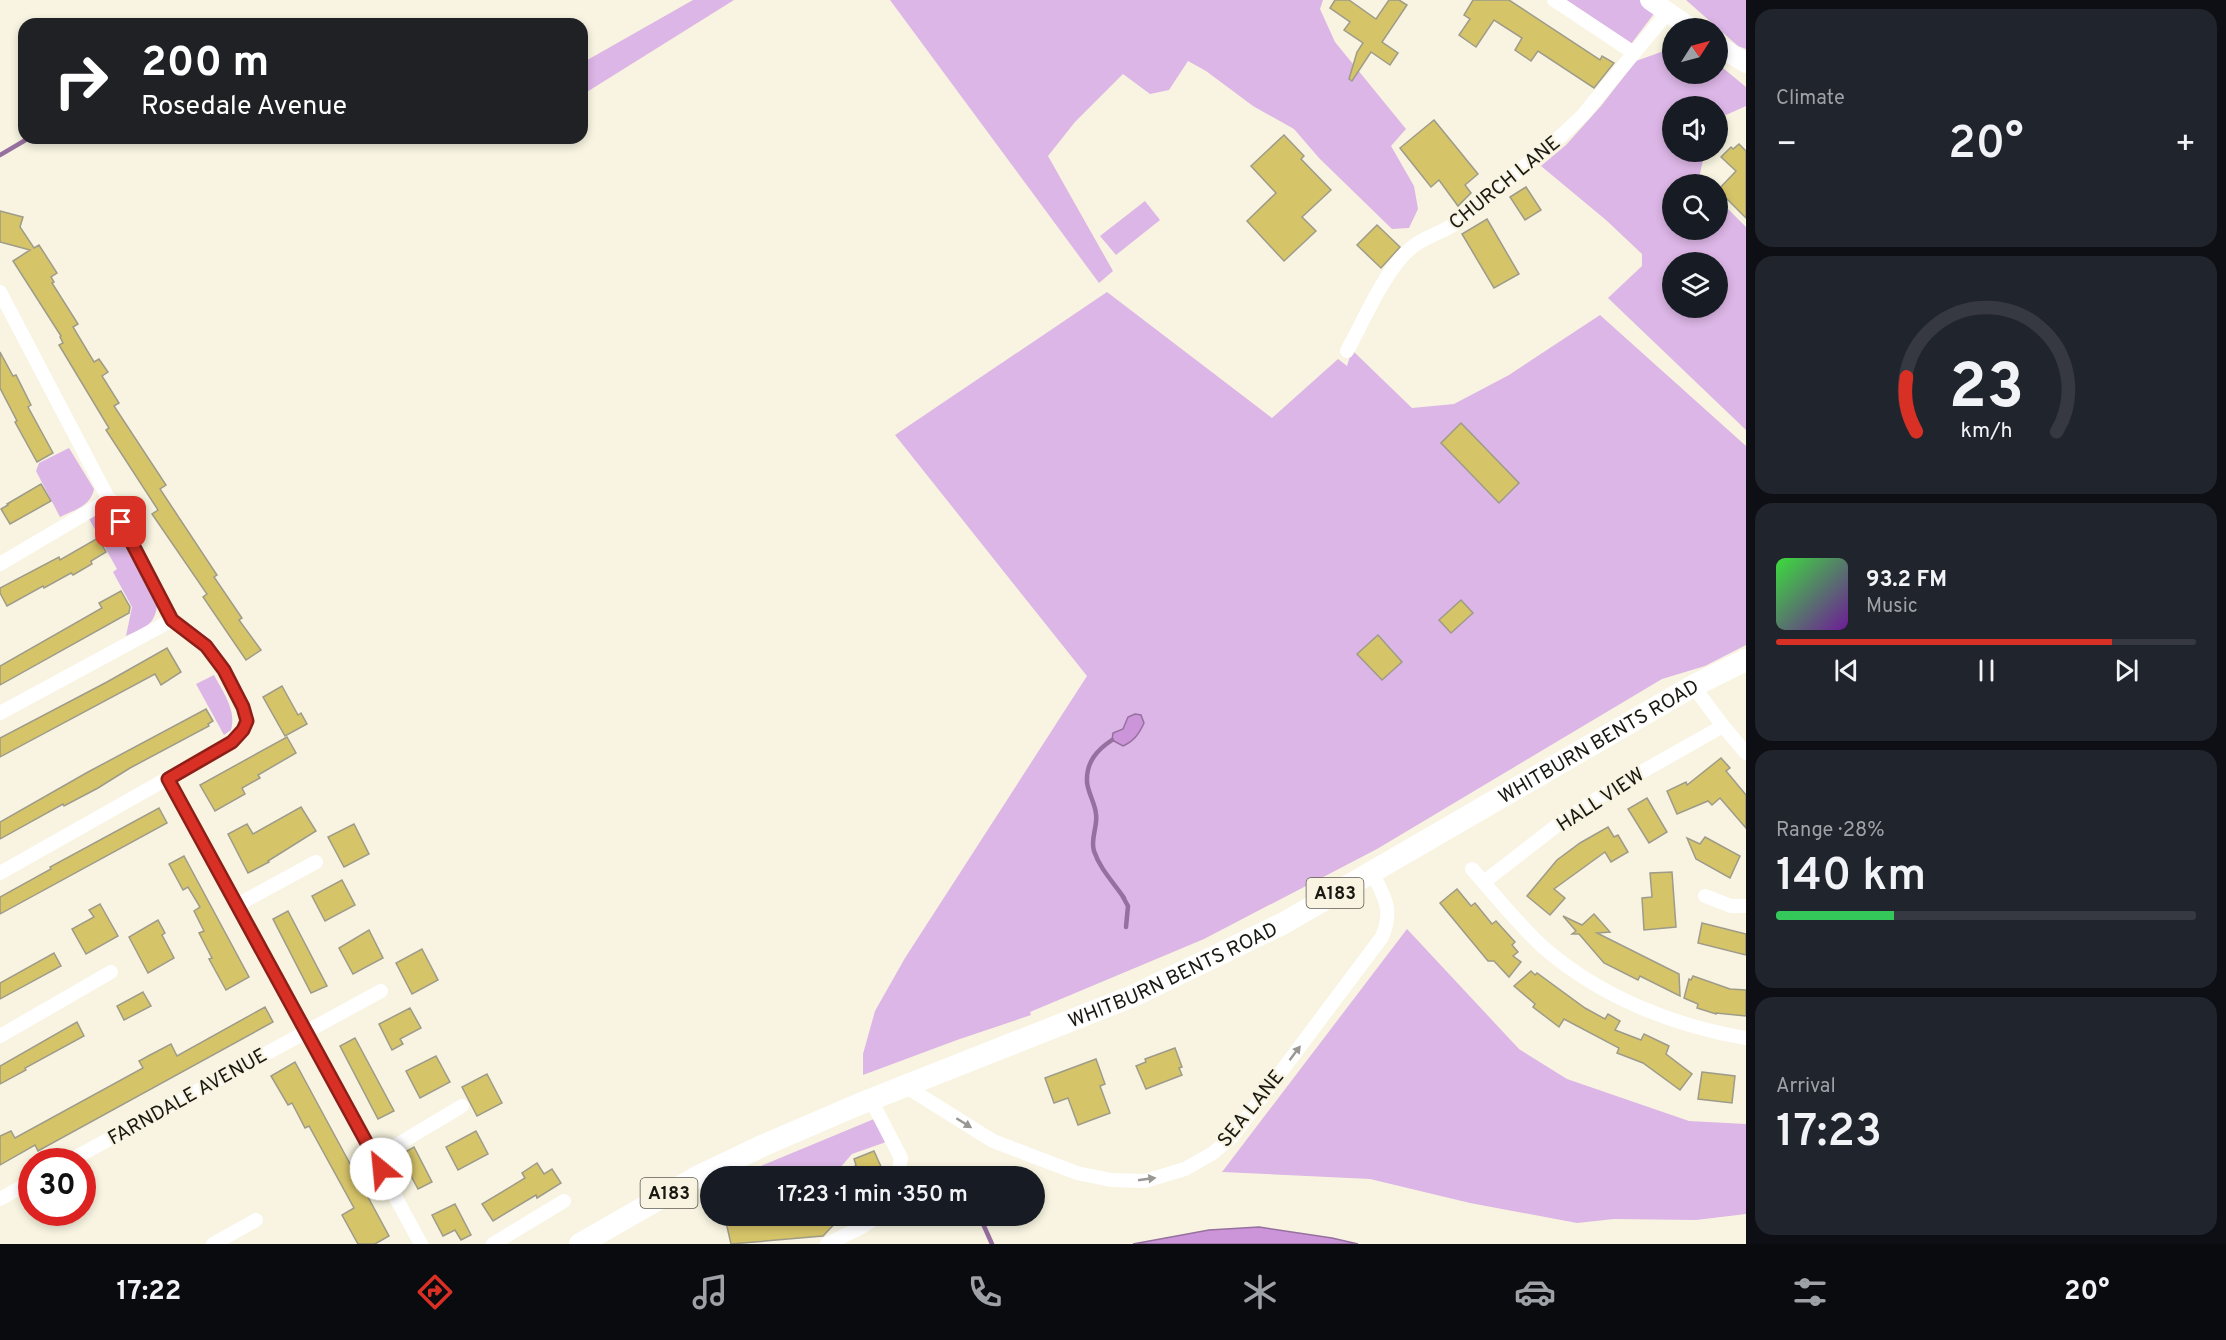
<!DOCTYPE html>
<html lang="en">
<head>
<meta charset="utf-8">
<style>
	:root { --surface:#171b24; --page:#20242c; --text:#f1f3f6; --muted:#9ea1a6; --line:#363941; --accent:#d93025 }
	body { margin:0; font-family:Overpass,sans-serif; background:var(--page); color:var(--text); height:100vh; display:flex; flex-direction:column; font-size:22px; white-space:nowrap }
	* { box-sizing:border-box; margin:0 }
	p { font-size:20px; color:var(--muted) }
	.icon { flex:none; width:33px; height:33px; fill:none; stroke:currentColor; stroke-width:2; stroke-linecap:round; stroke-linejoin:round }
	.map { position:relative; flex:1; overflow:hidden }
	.details { display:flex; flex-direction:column; gap:9px; padding:9px; background:#0d0f14; width:480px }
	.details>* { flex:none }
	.banner { position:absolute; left:18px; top:18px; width:570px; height:126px; border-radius:18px; box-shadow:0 3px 9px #0003; background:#202124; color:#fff; overflow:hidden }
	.needle { width:39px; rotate:54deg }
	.fabs { position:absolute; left:1662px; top:18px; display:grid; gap:12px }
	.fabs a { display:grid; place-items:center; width:66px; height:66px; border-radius:50%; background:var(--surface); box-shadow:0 3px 9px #0003; font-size:30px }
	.speed { position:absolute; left:18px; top:1148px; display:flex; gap:12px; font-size:30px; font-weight:700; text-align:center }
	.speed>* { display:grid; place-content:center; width:78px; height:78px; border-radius:50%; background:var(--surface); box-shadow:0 3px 9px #0003; line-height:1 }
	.speed .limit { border:9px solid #d22; background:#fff; color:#111 }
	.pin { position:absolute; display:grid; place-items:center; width:51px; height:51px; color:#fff; margin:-26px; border-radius:12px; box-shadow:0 3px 9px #0006 }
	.me { position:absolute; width:66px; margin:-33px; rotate:332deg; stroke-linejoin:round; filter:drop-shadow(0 0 4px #0008) }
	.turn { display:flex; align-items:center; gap:21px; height:126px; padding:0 24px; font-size:27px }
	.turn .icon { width:78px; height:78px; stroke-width:2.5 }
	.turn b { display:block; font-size:42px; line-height:51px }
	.big { font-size:45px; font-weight:600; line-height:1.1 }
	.details .widget { flex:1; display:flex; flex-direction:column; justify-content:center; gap:9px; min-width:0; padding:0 21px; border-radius:18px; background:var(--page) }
	.details .dial { align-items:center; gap:0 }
	.dial svg { height:156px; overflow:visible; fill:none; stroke:var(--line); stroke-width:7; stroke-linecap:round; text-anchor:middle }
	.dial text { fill:var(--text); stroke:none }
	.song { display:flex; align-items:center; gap:18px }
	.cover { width:72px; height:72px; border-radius:9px; background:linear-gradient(135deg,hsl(120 70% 55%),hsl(280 70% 35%)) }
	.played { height:6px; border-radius:3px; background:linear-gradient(90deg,var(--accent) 80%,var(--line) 80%) }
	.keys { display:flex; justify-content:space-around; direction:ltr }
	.heat { display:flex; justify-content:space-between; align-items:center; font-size:33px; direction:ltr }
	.charge { height:9px; border-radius:4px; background:linear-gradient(90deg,#34c759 28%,var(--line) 0) }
	.trip { position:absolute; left:700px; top:1166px; width:345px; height:60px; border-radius:30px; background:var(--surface); box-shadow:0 3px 9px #0003; font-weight:600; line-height:60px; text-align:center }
	.menu { display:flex; height:96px; justify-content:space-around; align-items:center; background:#090b0e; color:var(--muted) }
	.menu .icon { width:42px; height:42px }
	.menu .on { color:var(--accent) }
	.menu b { font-size:27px; color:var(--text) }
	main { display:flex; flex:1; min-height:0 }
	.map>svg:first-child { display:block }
	.green { fill:#dcb6e6; fill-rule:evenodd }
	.water { fill:#cc95da; stroke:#96709e; stroke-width:1.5 }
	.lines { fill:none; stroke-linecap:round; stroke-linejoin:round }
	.stream { stroke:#96709e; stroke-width:4.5 }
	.building { fill:#d6c469; stroke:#9e9b89; stroke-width:1.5 }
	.street { stroke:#fff; stroke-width:14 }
	.secondary { stroke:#fff; stroke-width:20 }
	.primary { stroke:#fff; stroke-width:22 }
	.oneway { fill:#989794 }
	.route-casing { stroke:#8d1f18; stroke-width:15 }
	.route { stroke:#d93025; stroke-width:10 }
	.labels { text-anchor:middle; stroke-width:4.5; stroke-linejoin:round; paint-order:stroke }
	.shield { fill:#f8f4e1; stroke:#5c5a4f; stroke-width:1.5 }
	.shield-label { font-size:18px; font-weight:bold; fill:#191811 }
	.street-label { font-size:20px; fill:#191811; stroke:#f8f4e1 }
</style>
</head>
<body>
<main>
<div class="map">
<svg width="1746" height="1244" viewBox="0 0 1746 1244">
	<rect width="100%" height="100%" fill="#f8f4e1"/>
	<g class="green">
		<path d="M693,0h41l-152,95v-32z"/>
		<path d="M890,0h433l-3,9 15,33 71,87 -15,17 23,40 4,23 -9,19 -17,1 -73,-71 -25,-29 -41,-23 -47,-35 -18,-10 -19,29 -19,4 -27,-20 -48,48 -27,34 65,115 -14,12z"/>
		<path d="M1560,0h82l14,11 -25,33z"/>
		<path d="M1686,0h60v49l-8,-3z"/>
		<path d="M1672,48v26h46v-10l28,23v19l-20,9 -8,-3v-6h-46v46h30l2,4 -6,26 2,2h-28v46h46v-31l28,28v203l-138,-132 34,-32v-12l-36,-34 -65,-54 25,-21 35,-39 35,-45zM1672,262h46v46h-46z"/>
		<path d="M1145,201l15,19 -44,35 -16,-19z"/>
		<path d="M1107,292l165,126 66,-59 9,7 5,-16 60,58 42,-4 55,-29 91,-60 146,131v199l-41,21 -43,13 -285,170 -173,90 -174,73 1,3 -74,25 -94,35v-21l12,-43 30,-53 182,-282 -192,-241z"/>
		<path d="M69,448l25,41c-3,17 -20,21 -34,28l-24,-46 3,-8z"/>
		<path d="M96,512l10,2 6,6 45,85c-2,21 -14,23 -31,31l6,-29 -19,-35 4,-3 -29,-52z"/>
		<path d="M214,675c9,17 23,36 17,55l-7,5 -28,-51z"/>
		<path d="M1407,929l112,120 48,30 122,42 57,3v90l-50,6 -82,-1 -37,4 -107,-20 -100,-24 -148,-7z"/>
		<path d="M874,1119l12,23 -34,12 -19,22h-96z"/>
	</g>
	<g class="water">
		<path d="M1135,714l6,1 3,8c-5,11 -10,18 -21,23l-11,-6 1,-7 10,-4 5,-12z"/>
		<path d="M1259,1227l73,11 26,6h-225l76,-14z"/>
	</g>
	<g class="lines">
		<g class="stream">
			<path d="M0,155l29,-17"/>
			<path d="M1112,740c-15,10 -26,22 -25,42 1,11 8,21 9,32 2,12 -6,25 -2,37 6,18 20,32 30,47"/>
			<path d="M1123,897l5,9 -2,21"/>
			<path d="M979,1215l13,29"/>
		</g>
	</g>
	<g class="building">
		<path d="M1335,0h14l27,19 13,-19h10l8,5 -25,37 16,11 -8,12 -19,-13 -19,29 -3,-2 8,-27 6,-9 -19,-13 6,-8 -20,-14z"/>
		<path d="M1473,0h36l91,60 2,-4 12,7 -20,25 -56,-37 -7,10 -16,-11 7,-12 -28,-18 -18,27 -17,-12 11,-16 -6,-4z"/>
		<path d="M1434,120l44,54 -13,11 6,8 -13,13 -19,-26 -8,7 -31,-39z"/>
		<path d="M1284,135l20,21 -3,3 30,31 -29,27 14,14 -32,30 -37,-40 29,-28 -25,-27z"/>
		<path d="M1739,144l7,7v67l-28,-28 18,-19 -15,-14 10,-10 2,2z"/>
		<path d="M1526,187l15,23 -16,10 -15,-23z"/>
		<path d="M0,211l23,6 -3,10 14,21 5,-3 18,28 -6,4 3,5 -2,1 26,41 -5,3 21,35 5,-3 9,13 -6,4 17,27 -5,3 52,79 -6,4 57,86 -3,2 28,41 -3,2 22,30 -15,10 -43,-63 4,-3 -55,-80 6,-4 -52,-80 3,-2 -50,-83 4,-2 -3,-6 1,-1 -48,-75 17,-11 -30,-8z"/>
		<path d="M1487,219l32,55 -25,14 -32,-54z"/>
		<path d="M1377,225l23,22 -19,21 -24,-23z"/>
		<path d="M0,352l13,24 3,-1 15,30 -3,2 25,46 -16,9 -22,-40 2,-1 -17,-33z"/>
		<path d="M1461,423l58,60 -20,20 -58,-60z"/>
		<path d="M41,484l10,17 -41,23 -9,-15 7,-4 -1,-1z"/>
		<path d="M98,538l8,14 -15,9 1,3 -19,11 -2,-2 -27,15 -1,-2 -36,20 -7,-13v-5l59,-31 1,3z"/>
		<path d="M121,591l9,16 -1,6 -129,72v-19l102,-58 -3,-5z"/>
		<path d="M1461,600l12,13 -22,20 -12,-13z"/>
		<path d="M1378,635l24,27 -20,18 -25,-26z"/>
		<path d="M167,648l14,24 -20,13 -6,-11 -155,83v-19l107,-56z"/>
		<path d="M282,686l16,29 3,-2 6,11 -22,12 -22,-39z"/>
		<path d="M206,709l7,12 -5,3 1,2 -79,42 -32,20 -34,18 -1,-2 -63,35v-17l88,-50z"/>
		<path d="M287,737l9,16 -38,22 2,3 -18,10 3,6 -30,17 -15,-26z"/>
		<path d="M1721,758l9,10 -4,3 20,24v33l-26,-30 -8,7 -4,-4 -31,13 -10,-23 19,-9 1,3z"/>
		<path d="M1647,798l20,34 -18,11 -21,-34z"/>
		<path d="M301,807l15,24 -48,30 1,1 -21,11 -20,-39 19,-10 6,10z"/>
		<path d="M159,808l8,15 -167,91v-17l51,-28 -1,-2z"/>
		<path d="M354,824l15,30 -25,13 -16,-30z"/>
		<path d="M1608,827l6,10 4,-2 10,17 -17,10 -6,-10 -51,37 11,9 -15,17 -23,-19 30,-36 23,-17z"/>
		<path d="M1705,837l35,19 -10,22 -34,-19 -9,-21 13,6z"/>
		<path d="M184,856l65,121 -23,13 -17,-31 3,-1 -13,-25 5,-2 -10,-20 6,-4 -12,-20 -5,3 -14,-26z"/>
		<path d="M1672,872l4,55 -32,3 -2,-32 10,-1 -2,-24z"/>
		<path d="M342,880l13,25 -30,16 -13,-25z"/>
		<path d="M1457,889l14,17 4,-3 17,21 4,-3 19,21 -3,3 6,7 -5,4 8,6 -12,15 -15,-16h-6l-48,-58z"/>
		<path d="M100,904l18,32 -32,18 -14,-25 22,-12 -5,-7z"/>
		<path d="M288,911l39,75 -16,7 -38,-74z"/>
		<path d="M1594,914l16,18 -13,1 82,41 1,22 -40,-20 -2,4 -34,-17 -25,-29h-7l4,-3 -13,-15 19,9z"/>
		<path d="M158,920l7,13 -3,2 12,23 -26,15 -19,-36z"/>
		<path d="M1702,923l44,11v21l-48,-12z"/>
		<path d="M369,930l14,28 -30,16 -14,-26z"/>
		<path d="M422,949l16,31 -26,14 -16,-31z"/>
		<path d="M54,953l7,13 -61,33v-16z"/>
		<path d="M1531,971l4,4 2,-2 48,35 20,11 3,-5 12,7 -5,9 26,10 3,-6 25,12 -3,8 26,20 -12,16 -37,-27 -26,-10 2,-5 -55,-29 -5,8 -26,-20 2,-3 -21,-18z"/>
		<path d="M1693,976l37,13 16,1v26l-30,-3v1l-19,-6 1,-4 -14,-6 5,-19 2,1z"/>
		<path d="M143,992l8,14 -27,14 -7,-14z"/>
		<path d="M265,1007l8,15 -235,129 -3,-6 -35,20v-29l11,-5 4,7 128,-70 -4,-7 11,-6 21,-11 6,12z"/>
		<path d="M410,1008l11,20 -21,11 3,5 -11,6 -13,-26z"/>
		<path d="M77,1022l7,14 -59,32 1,2 -26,14v-18z"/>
		<path d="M355,1038l39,73 -16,8 -38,-73z"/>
		<path d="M1175,1048l7,19 -3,1 3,7 -36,14 -10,-23 10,-4 -1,-3z"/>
		<path d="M436,1056l14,26 -30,16 -14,-27z"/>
		<path d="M1096,1059l9,25 -5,2 10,27 -32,12 -10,-27 -14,5 -9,-25z"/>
		<path d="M295,1062l94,174 -14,8h-17l-16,-29 12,-7 -45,-82 -4,2 -13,-25 -4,2 -17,-29z"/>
		<path d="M1702,1072l33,4 -3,27 -34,-4z"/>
		<path d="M487,1074l15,29 -25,13 -15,-29z"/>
		<path d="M476,1131l12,23 -30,16 -12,-23z"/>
		<path d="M414,1147l18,35 -14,7 -18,-34z"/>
		<path d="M874,1151l9,20 -5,5h-32l10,-11 -2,-6z"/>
		<path d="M537,1163l7,11 8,-5 9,14 -24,15 -1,-3 -43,26 -11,-17 43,-26 -3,-5z"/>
		<path d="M455,1204l16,31 -10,5 -6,-10 -12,6 -11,-21z"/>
		<path d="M737,1215h6l2,4 59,-4h39l-20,21 -92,8 -6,-26z"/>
	</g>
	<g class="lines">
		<g class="street">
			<path d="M1554,0l80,53"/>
			<path d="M0,292l172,328c11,8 24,16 34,25 11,12 43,63 40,78 -2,8 -9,14 -14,19l-232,131"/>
			<path d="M1347,351c16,-29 39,-83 64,-103 13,-11 31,-15 45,-25l106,-88 21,-20 84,-102"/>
			<path d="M0,564l110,-65"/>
			<path d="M1693,686l30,40 23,27"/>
			<path d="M0,713l172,-93"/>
			<path d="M168,779l253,465"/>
			<path d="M1472,869c23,26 45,54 71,78 56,49 130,79 203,91"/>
			<path d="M1484,882l76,-59 53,-35 110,-62"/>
			<path d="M1705,896l26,10h15"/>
			<path d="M237,905l79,-43"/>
			<path d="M0,1036l111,-64"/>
			<path d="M905,1086l88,55 84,32 34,7 34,1 40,-12 28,-16 19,-16 150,-200c12,-28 2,-40 -10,-65"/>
			<path d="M871,1100l30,58 -3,18"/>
			<path d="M375,1158l87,-52"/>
			<path d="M69,1161l312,-170"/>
			<path d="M0,1199l32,-18"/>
			<path d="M213,1244l43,-24"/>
			<path d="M493,1244l71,-43"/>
			<path d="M827,1244l35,-17 17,-12"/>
		</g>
		<g class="secondary">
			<path d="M1650,0l41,28"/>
			<path d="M1718,46l28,17"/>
		</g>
		<path class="primary" id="s1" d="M580,1244l117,-67 65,-31 95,-41 276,-109 151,-73 409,-237 53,-26"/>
	</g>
	<defs><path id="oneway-solid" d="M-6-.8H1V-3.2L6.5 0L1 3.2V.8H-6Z" transform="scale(1.5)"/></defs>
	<g class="oneway">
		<use href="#oneway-solid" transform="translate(1295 1053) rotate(-53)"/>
		<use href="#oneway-solid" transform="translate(964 1123) rotate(32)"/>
		<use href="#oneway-solid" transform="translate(1147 1179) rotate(-8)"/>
	</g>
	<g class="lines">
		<defs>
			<path id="route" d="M121,522l51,98 34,26 18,24 19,37 4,14 -4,9 -11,12 -64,37 213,390"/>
		</defs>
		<use href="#route" class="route-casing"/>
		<use href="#route" class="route"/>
	</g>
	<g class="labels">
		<g class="shield">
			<rect x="1306.5" y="878" width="57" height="30" rx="4.5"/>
			<rect x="640.5" y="1178" width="57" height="30" rx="4.5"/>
		</g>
		<g class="shield-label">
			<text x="1335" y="899">A183</text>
			<text x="669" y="1199">A183</text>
		</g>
		<g class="street-label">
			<text transform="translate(1504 182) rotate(-39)" y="7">CHURCH LANE</text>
			<text dy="7" stroke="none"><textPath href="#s1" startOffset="1138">WHITBURN BENTS ROAD</textPath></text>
			<text transform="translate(1600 799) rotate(-33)" y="7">HALL VIEW</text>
			<text dy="7" stroke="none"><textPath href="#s1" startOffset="652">WHITBURN BENTS ROAD</textPath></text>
			<text transform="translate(187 1096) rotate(-29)" y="7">FARNDALE AVENUE</text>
			<text transform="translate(1250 1108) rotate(-51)" y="7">SEA LANE</text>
		</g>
	</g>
</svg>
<div class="fabs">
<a><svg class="needle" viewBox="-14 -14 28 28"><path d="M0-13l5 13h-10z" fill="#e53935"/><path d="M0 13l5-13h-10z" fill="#9ea1a6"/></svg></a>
<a><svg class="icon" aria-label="sound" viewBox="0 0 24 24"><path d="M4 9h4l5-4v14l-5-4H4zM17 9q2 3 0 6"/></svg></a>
<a><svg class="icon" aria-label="search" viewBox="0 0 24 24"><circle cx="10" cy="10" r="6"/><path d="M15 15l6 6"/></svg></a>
<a><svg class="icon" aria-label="layers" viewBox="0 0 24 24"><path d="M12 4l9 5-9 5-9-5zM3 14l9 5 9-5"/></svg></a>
</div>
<div class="speed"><div class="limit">30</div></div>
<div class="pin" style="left:121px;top:522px;background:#d93025"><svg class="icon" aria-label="arrive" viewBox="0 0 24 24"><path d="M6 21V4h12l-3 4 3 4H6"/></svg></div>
<svg class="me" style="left:381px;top:1169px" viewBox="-20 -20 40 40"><circle r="19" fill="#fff"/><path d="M0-13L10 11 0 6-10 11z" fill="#d93025"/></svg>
<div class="trip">17:23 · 1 min · 350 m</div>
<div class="banner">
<div class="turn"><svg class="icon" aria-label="right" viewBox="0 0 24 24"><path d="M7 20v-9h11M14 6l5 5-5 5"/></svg><div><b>200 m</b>Rosedale Avenue</div></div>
</div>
</div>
<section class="details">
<div class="widget"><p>Climate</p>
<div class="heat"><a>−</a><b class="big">20°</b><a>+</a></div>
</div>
<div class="widget dial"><svg viewBox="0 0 100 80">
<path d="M14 69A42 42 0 1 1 86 69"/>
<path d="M14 69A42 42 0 0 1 9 41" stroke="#d93025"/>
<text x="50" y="56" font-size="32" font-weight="700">23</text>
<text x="50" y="72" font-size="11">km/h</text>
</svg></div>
<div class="widget">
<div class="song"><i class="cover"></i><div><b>93.2 FM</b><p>Music</p></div></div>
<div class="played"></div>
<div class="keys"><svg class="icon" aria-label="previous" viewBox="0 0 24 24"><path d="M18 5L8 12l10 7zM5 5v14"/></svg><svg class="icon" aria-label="pause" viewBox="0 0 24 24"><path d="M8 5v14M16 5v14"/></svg><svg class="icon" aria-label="next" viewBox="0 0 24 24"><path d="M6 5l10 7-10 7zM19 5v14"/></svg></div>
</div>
<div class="widget"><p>Range · 28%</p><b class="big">140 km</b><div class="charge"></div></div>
<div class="widget"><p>Arrival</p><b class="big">17:23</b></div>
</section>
</main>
<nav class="menu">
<b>17:22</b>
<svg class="icon on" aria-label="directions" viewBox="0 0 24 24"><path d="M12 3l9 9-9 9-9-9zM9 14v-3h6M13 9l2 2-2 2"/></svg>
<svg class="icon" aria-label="music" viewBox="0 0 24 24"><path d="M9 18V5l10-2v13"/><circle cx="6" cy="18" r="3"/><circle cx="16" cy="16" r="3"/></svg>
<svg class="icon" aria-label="phone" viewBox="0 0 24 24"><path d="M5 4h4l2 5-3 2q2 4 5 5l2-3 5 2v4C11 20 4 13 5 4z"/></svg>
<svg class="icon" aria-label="climate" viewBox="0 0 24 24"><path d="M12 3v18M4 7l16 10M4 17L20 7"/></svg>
<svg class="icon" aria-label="car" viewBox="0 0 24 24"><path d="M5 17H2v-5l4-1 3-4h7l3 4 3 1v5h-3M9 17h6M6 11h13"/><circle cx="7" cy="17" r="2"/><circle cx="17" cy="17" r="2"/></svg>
<svg class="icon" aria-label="filters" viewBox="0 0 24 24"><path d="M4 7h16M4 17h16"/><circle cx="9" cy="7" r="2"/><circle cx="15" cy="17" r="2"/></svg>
<b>20°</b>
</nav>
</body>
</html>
